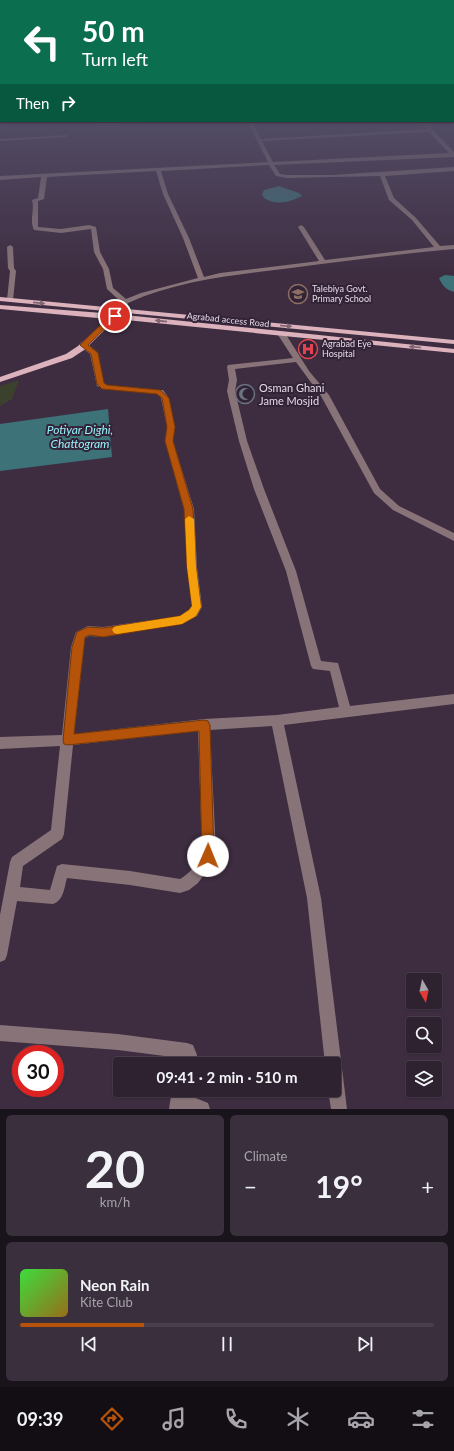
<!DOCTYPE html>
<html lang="en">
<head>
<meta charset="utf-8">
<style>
	:root { --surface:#2e2231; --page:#3a2f3d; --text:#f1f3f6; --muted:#a7a4ab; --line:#493f4d; --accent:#b45309 }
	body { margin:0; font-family:Lato,sans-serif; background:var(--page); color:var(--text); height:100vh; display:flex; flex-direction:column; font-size:15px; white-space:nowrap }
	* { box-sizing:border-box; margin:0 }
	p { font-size:13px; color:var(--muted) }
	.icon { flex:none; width:22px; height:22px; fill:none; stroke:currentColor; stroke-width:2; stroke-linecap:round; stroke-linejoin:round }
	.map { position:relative; height:1109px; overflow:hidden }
	.details { display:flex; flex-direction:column; gap:6px; padding:6px; background:#19131b; flex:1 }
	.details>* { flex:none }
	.top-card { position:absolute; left:0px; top:0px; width:454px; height:122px; box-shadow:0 1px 3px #0004,0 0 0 1px var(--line); background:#0b6e4f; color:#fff; overflow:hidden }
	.needle { width:26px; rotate:171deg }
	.controls { position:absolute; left:406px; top:973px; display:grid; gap:8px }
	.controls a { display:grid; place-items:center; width:36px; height:36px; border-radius:4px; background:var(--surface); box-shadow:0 1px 3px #0004,0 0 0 1px var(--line); font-size:20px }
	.speed { position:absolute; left:12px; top:1045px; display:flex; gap:8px; font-size:20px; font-weight:700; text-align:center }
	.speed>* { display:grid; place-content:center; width:52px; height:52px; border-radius:50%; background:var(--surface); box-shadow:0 1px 3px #0004,0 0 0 1px var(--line); line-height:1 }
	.speed .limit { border:6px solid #d22; background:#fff; color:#111 }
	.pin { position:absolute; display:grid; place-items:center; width:34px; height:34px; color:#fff; margin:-17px; border:2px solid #fff; border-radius:50%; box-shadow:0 1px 4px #0007 }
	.me { position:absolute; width:44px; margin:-22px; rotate:1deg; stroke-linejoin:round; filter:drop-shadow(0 0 3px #0008) }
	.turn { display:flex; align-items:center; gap:14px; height:84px; padding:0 16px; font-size:18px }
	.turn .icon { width:52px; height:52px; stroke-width:2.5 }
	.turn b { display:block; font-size:28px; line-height:34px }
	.then { display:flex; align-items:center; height:38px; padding:0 16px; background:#0003; gap:8px; font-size:15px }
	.big { font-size:30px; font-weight:700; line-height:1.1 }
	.details .tile { flex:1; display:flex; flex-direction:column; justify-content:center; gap:6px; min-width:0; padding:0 14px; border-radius:6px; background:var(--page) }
	.details .dial { align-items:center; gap:0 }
	.dial b { font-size:52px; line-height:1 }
	.song { display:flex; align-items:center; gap:12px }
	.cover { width:48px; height:48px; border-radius:6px; background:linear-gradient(135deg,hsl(120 70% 55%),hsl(40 70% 35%)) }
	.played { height:4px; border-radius:2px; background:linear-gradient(90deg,var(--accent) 30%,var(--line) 30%) }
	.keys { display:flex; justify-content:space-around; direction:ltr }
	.heat { display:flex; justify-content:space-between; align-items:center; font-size:22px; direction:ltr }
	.details .tiles { flex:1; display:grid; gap:6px; grid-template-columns:1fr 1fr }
	.tile:last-child { grid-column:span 2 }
	.trip { position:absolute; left:113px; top:1057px; width:228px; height:40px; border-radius:4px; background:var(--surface); box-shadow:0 1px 3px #0004,0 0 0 1px var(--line); font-weight:700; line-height:40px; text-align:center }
	.tab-bar { display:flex; height:64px; justify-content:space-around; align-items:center; background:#120e14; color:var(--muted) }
	.tab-bar .icon { width:28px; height:28px }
	.tab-bar .selected { color:var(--accent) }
	.tab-bar b { font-size:18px; color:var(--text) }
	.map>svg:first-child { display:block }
	.built { fill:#4a354f }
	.green { fill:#3b412c }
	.water { fill:#3d7279 }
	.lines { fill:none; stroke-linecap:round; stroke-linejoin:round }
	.minor { fill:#887478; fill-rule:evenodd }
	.major { fill:#dcb3bc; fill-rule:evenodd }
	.oneway { fill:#7f6473 }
	.route { fill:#b45309; stroke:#753606 }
	.slow { fill:#f59e0b }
	.labels { text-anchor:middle; stroke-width:4; stroke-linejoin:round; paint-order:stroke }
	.far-poi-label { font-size:9px; fill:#e4d9e6; stroke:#332337; text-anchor:start }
	.far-street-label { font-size:9px; fill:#e4d9e6; stroke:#332337 }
	.poi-label { font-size:11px; fill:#e4d9e6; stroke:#332337; text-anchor:start }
	.water-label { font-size:12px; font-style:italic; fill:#96f0fb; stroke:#332337 }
</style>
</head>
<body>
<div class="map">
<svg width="454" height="1109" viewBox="0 0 454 1109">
	<rect width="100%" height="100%" fill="#3e2d41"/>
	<path class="built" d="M95,121h51l1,4 -51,3z"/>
	<path class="green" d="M19,380l-7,19 -12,7v-20z"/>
	<g class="water">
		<path d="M279,186l20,7 3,3c-12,6 -26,10 -38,2l-2,-4 2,-4z"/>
		<path d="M445,275l9,1v16c-8,-2 -12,-7 -15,-14z"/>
		<path d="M108,409l4,48 -112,14v-47z"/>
	</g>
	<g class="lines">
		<g class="minor">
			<path d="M247,121h4l10,18 166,-10 -7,-8h5l29,31v5l-180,8 6,9 7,1h45l122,-8v4l-69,5 9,22 22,20 24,28 14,-1v4c-55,5 -109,12 -163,19 -55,7 -112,12 -163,35l-4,7 -2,1 -3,-2 2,-7 -14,-13 -4,-20 -9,-17 -3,-23 -30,4 -27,-3c-5,-10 1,-20 -2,-30l6,-2 3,-21 -41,3v-4l268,-14zM429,132l20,21 -176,9 -11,-21zM269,165l7,11 11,2 93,-2 9,24 23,20 22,27 -109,13 -21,-33 -3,-2 -3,2 21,34 -99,12 -16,4 -15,-39 -21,-44 -7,-23zM156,171l7,23 20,44 15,40 -57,15 -15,6 -13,-11 -4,-19 -9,-17 -4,-25 -7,-2 -28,4 -23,-2v-26l6,-2 3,-22z"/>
			<path d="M68,135l-2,2 -66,4v-2z"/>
			<path d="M10,245l3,2 1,21 2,3 -3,29 -3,2 -3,-2 3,-29 -2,-3 -1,-21z"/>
			<path d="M279,333h6l24,38 20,24 51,94 19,17 55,27v8l-61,-31 -19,-17 -53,-97 -25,-34 -61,7 2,11 -2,11 12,50 17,48 32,82 25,90 17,2 12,43 104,-12v10l-170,21 37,173 26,211h-16l-3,-19h6v-26h-9l-18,-166 -35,-172 -62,4 6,122 -6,14 -12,17 -9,7 -9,3 -50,-8 -63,-7c-3,10 -3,22 -14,26l-36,-3 -10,54 -2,5 -5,2v-47l10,-53 2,-5 39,-27 9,-84 -60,3v-12l62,-2 9,-88 5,-15 12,-6 15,1 77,-11 9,-6 3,-4 -5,-39 -3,-58 -19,-68 2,-14 -6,-29 -3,-4 -53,-5 -8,-3 -7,-32 -9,-7v-4h6l11,10 6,30 3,2 53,5h3l6,8 6,29 -2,14 21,68 3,58 5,40 -5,9 -15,8 -79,13 -14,-1 -4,2 -11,96 130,-15 73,-4 62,-8 -9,-36 -17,-2 -2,-3 -25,-95 -32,-82 -15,-48 -12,-50 2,-11 -2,-13 1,-2 65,-7 -15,-23zM198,731l4,121c-4,10 -12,22 -22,27l-50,-8 -68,-7 -5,2 -7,24 -30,-3 3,-21 39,-27 2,-5 9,-89z"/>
			<path d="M0,1025l118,9 69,9 6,2 4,10 -2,9h-16l1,-6 -62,-8 -118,-9z"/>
			<path d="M172,1090h16v5l20,8 2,6h-41z"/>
		</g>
		<g class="major">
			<path d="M0,297l454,43v4l-454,-43z"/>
			<path d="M0,305l115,9 339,35v4l-338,-34 -32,31 -12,8 -72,24v-5l66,-23 12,-8 30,-27 -108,-10z"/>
		</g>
	</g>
	<defs><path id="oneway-solid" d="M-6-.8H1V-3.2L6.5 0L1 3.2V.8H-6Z"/></defs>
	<g class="oneway">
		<use href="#oneway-solid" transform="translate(39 303) rotate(6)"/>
		<use href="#oneway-solid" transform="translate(161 321) rotate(-174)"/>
		<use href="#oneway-solid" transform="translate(286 326) rotate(5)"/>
		<use href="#oneway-solid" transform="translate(415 347) rotate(-175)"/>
	</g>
	<linearGradient id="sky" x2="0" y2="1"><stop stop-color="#221924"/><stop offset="0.44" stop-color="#524c65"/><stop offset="1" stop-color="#524c65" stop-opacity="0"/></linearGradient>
	<rect width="454" height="275" fill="url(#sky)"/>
	<path class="route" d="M112,314l6,2 -30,29 10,8 6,30 3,2 53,5 9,8 6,29 -2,14 20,68 3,58 5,40 -5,9 -14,8 -79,13 -14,-2 -4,2 -11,97 130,-14 4,1 2,4 4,131 -1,5 -5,1 -4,-1 -2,-5 -3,-125 -131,14 -4,-1 -1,-4 9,-93 5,-15 11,-5 15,1 77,-12 9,-6 3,-4 -5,-39 -3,-58 -19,-68 2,-14 -5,-29 -5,-4 -55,-5 -5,-5 -6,-30 -11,-9z"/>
	<path class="slow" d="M189,516l5,3 2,48 5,40 -5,9 -14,8 -65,10 -3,-1 -2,-3 2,-3 3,-1 63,-10 9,-6 3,-4 -5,-39 -2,-48z"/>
	<defs>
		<symbol id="school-ring" viewBox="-11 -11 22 22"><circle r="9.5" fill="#332337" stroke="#8d6e63" stroke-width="1.5"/><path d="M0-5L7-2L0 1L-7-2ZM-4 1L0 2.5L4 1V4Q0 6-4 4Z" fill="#8d6e63"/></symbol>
		<symbol id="hospital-ring" viewBox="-11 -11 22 22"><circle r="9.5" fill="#332337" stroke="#e0444e" stroke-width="1.5"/><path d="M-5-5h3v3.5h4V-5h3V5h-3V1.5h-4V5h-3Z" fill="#e0444e"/></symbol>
		<symbol id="mosque-ring" viewBox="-11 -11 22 22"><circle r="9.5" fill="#332337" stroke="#6b7280" stroke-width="1.5"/><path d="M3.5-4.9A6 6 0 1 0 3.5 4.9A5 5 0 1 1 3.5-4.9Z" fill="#6b7280"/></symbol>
	</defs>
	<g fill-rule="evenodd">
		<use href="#school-ring" x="287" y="283" width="22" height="22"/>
		<use href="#hospital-ring" x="297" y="338" width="22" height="22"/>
		<use href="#mosque-ring" x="234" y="383" width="22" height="22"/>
	</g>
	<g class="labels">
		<g class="far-poi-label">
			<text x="312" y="292">Talebiya Govt.<tspan x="312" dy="10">Primary School</tspan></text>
			<text x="322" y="347">Agrabad Eye<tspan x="322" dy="10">Hospital</tspan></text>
		</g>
		<g class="far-street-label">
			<text transform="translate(228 320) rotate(6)" y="3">Agrabad access Road</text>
		</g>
		<g class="poi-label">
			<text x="259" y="392">Osman Ghani<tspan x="259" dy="13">Jame Mosjid</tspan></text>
		</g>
		<g class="water-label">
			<text x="80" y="434">Potiyar Dighi,<tspan x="80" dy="14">Chattogram</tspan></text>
		</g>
	</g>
</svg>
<div class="controls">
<a><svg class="needle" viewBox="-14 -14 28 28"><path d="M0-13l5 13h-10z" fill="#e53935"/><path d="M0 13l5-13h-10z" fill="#a7a4ab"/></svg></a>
<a><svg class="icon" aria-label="search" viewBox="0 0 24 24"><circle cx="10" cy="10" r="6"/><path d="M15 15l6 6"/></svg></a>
<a><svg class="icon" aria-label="layers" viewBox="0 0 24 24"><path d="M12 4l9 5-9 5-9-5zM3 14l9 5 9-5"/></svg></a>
</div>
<div class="speed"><div class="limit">30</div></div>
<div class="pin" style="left:115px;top:316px;background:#d93025"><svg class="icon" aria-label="arrive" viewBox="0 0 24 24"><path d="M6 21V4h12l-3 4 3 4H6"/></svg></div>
<svg class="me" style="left:208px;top:856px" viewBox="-20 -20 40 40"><circle r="19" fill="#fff"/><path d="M0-13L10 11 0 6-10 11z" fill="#b45309"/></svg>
<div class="trip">09:41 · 2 min · 510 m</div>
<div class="top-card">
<div class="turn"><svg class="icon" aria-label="left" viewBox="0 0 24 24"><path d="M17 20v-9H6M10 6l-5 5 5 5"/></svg><div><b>50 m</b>Turn left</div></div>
<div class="then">Then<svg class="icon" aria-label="right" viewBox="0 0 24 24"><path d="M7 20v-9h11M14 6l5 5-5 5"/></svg></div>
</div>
</div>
<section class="details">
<div class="tiles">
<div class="tile dial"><b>20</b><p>km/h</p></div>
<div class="tile"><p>Climate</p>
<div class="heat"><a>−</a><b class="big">19°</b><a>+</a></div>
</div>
<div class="tile">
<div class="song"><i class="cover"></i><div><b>Neon Rain</b><p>Kite Club</p></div></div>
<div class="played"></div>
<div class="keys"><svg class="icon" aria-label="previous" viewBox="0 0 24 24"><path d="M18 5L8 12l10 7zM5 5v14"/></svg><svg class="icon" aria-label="pause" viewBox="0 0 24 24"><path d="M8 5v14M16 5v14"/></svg><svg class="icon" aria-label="next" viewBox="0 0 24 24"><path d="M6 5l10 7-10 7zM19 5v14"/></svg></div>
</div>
</div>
</section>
<nav class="tab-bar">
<b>09:39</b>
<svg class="icon selected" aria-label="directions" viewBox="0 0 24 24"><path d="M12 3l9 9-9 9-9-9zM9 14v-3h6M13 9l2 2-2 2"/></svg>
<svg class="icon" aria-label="music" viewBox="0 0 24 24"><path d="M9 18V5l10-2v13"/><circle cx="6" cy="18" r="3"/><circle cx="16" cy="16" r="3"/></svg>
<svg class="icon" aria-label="phone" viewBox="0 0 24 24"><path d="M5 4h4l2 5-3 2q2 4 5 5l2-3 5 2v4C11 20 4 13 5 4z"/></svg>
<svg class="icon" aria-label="climate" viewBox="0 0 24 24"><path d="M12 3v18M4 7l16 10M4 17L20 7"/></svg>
<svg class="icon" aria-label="car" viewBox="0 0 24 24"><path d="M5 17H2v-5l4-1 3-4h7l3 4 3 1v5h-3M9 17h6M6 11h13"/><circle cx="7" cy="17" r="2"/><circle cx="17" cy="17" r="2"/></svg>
<svg class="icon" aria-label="filters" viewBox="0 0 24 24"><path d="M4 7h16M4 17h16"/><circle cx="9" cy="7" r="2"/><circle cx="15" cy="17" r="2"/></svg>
</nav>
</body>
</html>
